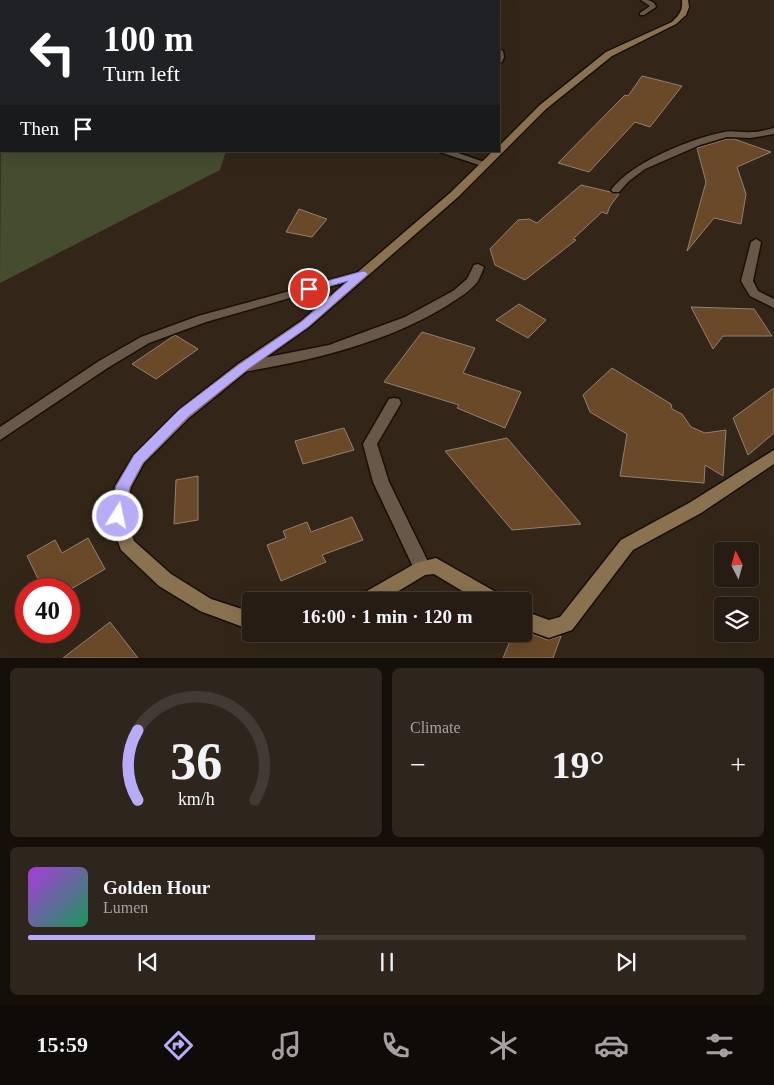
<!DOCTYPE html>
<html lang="en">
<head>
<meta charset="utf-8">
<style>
	:root { --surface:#261c13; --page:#2e251c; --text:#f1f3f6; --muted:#a4a1a0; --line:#423a33; --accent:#b8abf7 }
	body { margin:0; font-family:Georgia,serif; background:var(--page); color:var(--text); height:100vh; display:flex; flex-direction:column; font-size:19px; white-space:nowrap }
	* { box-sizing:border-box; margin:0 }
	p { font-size:16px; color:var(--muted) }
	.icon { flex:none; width:28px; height:28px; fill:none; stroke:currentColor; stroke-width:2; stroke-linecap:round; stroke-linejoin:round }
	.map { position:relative; height:658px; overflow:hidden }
	.sheet { display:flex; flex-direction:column; gap:10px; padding:10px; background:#150f0a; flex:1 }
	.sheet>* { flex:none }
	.hud { position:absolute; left:0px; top:0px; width:500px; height:152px; box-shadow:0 5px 20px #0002,0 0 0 1px var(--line); background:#202124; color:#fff; overflow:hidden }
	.needle { width:32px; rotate:354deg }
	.fabs { position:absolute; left:714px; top:542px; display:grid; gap:10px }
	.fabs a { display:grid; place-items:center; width:45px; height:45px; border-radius:5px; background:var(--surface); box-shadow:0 5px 20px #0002,0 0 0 1px var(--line); font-size:25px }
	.speed { position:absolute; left:15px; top:578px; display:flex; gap:10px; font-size:25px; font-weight:700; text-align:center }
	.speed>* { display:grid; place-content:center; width:65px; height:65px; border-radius:50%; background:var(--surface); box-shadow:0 5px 20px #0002,0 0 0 1px var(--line); line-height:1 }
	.speed .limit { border:8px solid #d22; background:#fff; color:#111 }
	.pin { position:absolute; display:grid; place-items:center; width:42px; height:42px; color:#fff; margin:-21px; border:2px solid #fff; border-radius:50%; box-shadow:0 1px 5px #0007 }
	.me { position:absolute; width:55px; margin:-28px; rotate:10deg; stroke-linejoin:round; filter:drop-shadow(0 0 4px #0008) }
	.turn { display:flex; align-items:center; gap:18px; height:105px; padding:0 20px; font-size:22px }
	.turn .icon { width:65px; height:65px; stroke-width:2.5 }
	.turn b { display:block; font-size:35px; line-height:42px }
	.then { display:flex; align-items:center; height:48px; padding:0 20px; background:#0003; gap:10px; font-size:19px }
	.big { font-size:38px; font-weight:700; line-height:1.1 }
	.sheet .widget { flex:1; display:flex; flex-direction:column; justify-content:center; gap:8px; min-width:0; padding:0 18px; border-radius:8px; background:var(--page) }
	.sheet .dial { align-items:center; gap:0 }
	.dial svg { height:130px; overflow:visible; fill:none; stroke:var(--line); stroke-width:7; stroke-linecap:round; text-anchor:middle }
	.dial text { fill:var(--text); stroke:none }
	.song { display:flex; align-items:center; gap:15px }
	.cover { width:60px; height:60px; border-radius:8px; background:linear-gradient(135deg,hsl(280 70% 55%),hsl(150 70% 35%)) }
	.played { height:5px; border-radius:2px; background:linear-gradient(90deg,var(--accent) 40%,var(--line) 40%) }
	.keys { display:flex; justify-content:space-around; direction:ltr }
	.heat { display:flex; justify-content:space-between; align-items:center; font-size:28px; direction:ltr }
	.sheet .tiles { flex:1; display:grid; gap:10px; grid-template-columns:1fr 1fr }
	.widget:last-child { grid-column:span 2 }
	.trip { position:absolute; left:242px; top:592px; width:290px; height:50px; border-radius:5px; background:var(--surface); box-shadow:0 5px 20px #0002,0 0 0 1px var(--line); font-weight:700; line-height:50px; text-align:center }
	.menu { display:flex; height:80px; justify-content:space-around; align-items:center; background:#0f0b08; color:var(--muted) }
	.menu .icon { width:35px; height:35px }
	.menu .active { color:var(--accent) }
	.menu b { font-size:22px; color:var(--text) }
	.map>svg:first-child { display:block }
	.green { fill:#464d2e }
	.building { fill:#694927; stroke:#908172 }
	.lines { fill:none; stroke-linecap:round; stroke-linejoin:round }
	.street-casing { stroke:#1a0f04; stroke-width:3 }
	.secondary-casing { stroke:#1a0f04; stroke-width:3 }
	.street { fill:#67584a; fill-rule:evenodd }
	.secondary { fill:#8a7250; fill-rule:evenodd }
	.route { fill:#b8abf7; stroke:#786fa1 }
</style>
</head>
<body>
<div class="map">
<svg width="774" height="658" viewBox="0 0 774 658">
	<rect width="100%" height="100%" fill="#332619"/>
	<path class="green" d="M1,113v38h225l-6,19 -220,113z"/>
	<g class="building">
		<path d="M642,76l40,10 -32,41 -15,-5 -46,50 -31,-9 67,-68 3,1z"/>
		<path d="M727,139h7l37,13 -34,15 9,27 -5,30 -27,-6 -27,33 19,-69 -9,-34z"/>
		<path d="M581,185l38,9 -9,12 -3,8 -5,-2 -29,27 3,1 -51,40 -30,-15 -5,-16 28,-29 11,-1 8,4z"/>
		<path d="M299,209l28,10 -15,18 -26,-5z"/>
		<path d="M519,304l27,16 -18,18 -32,-18z"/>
		<path d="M691,307l63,2 18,27h-49l-10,13z"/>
		<path d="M422,332l53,16 -12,25 58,19 -16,36 -48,-20 2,-3 -75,-23z"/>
		<path d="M175,335l23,14 -42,30 -24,-15z"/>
		<path d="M612,368l59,36 1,5 10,5 9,13 14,6 21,-3 -3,46 -18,-11 -1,18 -84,-7 7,-42 -37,-22 -7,-17z"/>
		<path d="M774,388v45l-26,22 -15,-37z"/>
		<path d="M344,428l10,22 -51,14 -8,-23z"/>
		<path d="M507,438l74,86 -69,6 -67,-79z"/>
		<path d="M198,476v44l-24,4 2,-44z"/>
		<path d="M352,517l11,23 -41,15 4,7 -45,19 -14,-36 19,-7 -3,-7 24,-9 4,10z"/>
		<path d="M88,538l17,31 -34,20h-28l-16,-33 28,-16 7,13z"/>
		<path d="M110,622l28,36h-75z"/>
		<path d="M524,631l24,9 13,-4 -8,22h-50l10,-24h11z"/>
	</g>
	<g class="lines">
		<defs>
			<g id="street">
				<path d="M641,0c7,0 13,0 15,7l-12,8h-4v-2l10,-7z"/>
				<path d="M499,49l4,2 1,6 -2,5h-3z"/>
				<path d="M774,128v6l-24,4 -23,-1 -27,8 -55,24 -16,12 -10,11h-6l-2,-2c21,-28 79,-51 113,-58 8,-2 18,1 27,0 8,0 15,-2 23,-4z"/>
				<path d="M437,151h15l38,13 -5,3z"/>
				<path d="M756,239l5,3 -8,39 5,10 16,8v9l-24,-12 -9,-15 10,-39z"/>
				<path d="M478,264l6,3c-2,5 -4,10 -6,14 -7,10 -20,17 -30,24 -62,38 -134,55 -205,67l-5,-2 -2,-3 2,-3 5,-2 86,-17 76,-28 48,-26 14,-12 7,-14z"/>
				<path d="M363,271l6,3 -2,2 -161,46 -57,21 -40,24 -109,73v-13l99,-66 42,-24 57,-21z"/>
				<path d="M394,398l5,1 2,4 -24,41 12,38 42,86 -3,5 -6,3 -6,-3 -43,-91 -10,-38 26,-45z"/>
			</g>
			<g id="secondary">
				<path d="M682,0h6l1,7 -3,8 -10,9 -64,32 -66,53 -88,88 -149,130 -61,43 -59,48 -45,45 -13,24 -6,29 9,25 37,33 40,25 40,13v18l-51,-19 -41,-25 -38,-36 -12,-34 6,-30 19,-31 45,-45 59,-46 63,-43 149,-128 43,-42h6v-5l41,-41 66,-53 66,-30c7,-7 11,-11 10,-22z"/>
				<rect x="0" y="45" width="1" height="4"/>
				<path d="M774,450v14l-73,49 -68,37 -61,80 -23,8 -25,-9v-18l25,9 11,-3 61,-77 68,-37z"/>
				<path d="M436,558l65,37 3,6h-25l-45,-27 -9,1 -43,26h-25l3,-6 56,-32z"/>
			</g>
		</defs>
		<use href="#street" class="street-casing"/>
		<use href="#secondary" class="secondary-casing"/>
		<use href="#street" class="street"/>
		<use href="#secondary" class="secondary"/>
	</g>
	<path class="route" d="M363,271l3,1 2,2 -2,2 -58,51 -61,43 -59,47 -45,46 -13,24 -7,33 -5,2 -6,-2 -2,-4 6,-30 18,-31 45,-45 59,-45 63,-43 47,-41 -39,11 -4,-1 -1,-2 1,-2z"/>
</svg>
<div class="fabs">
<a><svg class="needle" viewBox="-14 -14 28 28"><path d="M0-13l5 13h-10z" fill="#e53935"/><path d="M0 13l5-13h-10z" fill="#a4a1a0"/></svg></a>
<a><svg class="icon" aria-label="layers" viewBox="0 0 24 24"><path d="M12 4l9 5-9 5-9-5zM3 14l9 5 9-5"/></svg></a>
</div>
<div class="speed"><div class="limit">40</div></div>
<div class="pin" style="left:309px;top:289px;background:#d93025"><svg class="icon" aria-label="arrive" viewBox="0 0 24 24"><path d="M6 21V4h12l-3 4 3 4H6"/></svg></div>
<svg class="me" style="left:118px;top:516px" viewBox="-20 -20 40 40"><circle r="17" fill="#b8abf7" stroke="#fff" stroke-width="3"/><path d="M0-11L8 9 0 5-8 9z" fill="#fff"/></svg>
<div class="trip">16:00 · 1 min · 120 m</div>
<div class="hud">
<div class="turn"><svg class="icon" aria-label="left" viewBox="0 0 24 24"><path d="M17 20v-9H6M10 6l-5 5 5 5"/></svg><div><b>100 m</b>Turn left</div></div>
<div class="then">Then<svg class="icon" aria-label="arrive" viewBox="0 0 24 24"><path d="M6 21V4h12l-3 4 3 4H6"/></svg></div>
</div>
</div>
<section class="sheet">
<div class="tiles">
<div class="widget dial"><svg viewBox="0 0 100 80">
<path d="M14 69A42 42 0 1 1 86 69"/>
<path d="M14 69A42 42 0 0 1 14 26" stroke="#b8abf7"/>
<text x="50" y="56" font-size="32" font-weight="700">36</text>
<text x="50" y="72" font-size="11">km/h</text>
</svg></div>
<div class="widget"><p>Climate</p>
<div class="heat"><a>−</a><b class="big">19°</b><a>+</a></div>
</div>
<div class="widget">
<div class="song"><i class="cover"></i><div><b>Golden Hour</b><p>Lumen</p></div></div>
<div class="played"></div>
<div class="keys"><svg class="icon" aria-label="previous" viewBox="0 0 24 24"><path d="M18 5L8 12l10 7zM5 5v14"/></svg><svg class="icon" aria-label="pause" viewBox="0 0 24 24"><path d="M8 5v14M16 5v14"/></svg><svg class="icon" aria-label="next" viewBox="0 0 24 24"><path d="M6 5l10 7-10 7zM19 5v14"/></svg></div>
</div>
</div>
</section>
<nav class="menu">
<b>15:59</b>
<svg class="icon active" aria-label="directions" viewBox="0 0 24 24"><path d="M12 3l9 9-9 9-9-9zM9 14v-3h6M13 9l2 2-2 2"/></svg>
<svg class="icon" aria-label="music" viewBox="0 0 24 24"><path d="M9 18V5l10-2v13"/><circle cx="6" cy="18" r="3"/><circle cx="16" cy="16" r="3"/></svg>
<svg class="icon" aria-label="phone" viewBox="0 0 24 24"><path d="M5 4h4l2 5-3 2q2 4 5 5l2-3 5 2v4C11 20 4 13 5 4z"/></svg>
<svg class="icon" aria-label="climate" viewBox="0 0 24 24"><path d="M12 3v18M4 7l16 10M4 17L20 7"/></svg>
<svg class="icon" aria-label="car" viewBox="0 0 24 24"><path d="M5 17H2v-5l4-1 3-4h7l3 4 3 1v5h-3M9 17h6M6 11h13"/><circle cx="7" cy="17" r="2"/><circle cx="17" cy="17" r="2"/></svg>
<svg class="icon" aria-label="filters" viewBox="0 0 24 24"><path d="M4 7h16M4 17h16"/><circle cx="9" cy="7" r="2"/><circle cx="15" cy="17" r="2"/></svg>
</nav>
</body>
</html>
